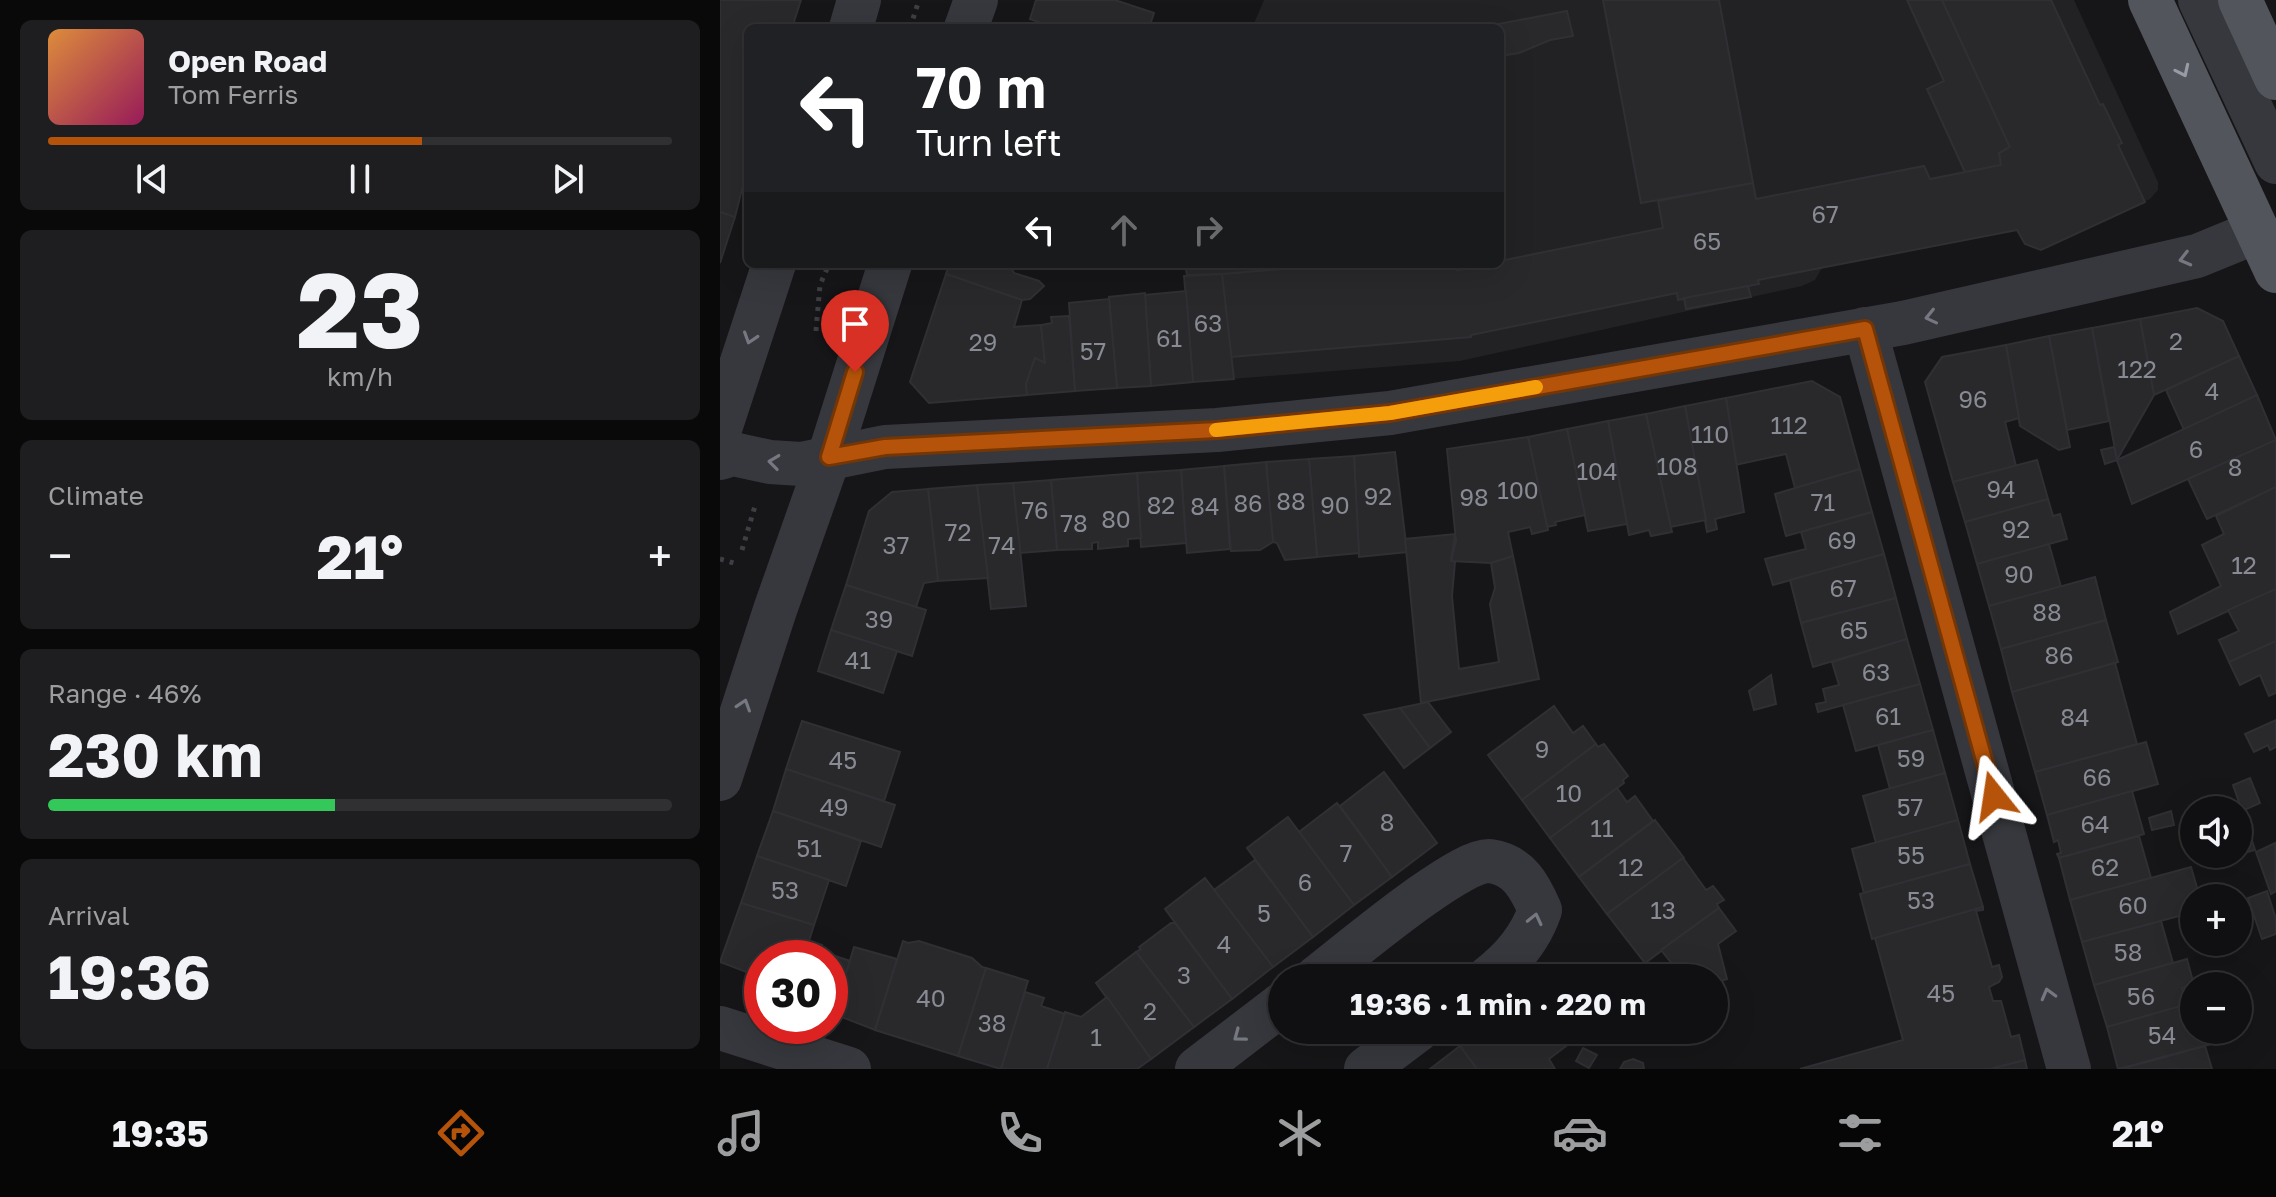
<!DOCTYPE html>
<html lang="en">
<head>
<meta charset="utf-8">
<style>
	:root { --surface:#101012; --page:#1e1e20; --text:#f1f3f6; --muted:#9c9d9f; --line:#303032; --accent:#b45309 }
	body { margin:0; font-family:"Golos Text",sans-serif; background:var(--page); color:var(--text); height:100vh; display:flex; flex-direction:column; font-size:30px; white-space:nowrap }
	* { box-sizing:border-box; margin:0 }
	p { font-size:26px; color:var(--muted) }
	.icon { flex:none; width:44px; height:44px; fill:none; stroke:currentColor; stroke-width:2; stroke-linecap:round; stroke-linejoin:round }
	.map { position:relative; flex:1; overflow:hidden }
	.panel { display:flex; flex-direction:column; gap:20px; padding:20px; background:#09090a; width:720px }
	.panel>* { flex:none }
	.hud { position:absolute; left:24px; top:24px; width:760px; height:244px; border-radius:12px; box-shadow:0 8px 32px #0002,0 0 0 2px var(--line); background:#202124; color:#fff; overflow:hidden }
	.fabs { position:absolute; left:1460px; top:796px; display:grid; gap:16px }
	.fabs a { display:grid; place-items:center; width:72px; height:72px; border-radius:50%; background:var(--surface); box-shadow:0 8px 32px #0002,0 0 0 2px var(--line); font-size:40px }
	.speed { position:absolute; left:24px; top:940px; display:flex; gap:16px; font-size:40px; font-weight:700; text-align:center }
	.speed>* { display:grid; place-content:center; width:104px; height:104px; border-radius:50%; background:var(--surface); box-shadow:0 8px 32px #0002,0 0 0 2px var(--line); line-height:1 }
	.speed .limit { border:12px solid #d22; background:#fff; color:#111 }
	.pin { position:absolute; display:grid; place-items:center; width:68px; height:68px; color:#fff; margin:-82px -34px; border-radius:50% 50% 50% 0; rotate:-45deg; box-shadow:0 0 8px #0007 }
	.pin .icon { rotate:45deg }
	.me { position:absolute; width:88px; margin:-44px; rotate:345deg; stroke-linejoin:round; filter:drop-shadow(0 0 6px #0008) }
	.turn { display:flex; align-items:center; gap:28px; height:168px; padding:0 40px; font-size:36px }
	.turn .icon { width:104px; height:104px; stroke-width:2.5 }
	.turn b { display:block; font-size:56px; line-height:68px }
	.lanes { display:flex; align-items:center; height:76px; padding:0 40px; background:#0003; justify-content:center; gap:40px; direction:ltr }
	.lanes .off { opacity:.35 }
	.big { font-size:60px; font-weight:700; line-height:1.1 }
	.panel .widget { flex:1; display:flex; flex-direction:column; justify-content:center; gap:12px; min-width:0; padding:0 28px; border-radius:12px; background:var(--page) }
	.panel .dial { align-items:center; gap:0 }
	.dial b { font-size:104px; line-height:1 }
	.song { display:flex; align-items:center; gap:24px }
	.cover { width:96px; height:96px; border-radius:12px; background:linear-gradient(135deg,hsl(30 70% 55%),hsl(330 70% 35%)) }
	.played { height:8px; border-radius:4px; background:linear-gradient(90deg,var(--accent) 60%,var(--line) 60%) }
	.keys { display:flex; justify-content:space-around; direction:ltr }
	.heat { display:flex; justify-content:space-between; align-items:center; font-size:44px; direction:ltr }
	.charge { height:12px; border-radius:6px; background:linear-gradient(90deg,#34c759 46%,var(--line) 0) }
	.trip { position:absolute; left:548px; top:964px; width:460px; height:80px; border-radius:40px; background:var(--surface); box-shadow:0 8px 32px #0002,0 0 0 2px var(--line); font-weight:700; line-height:80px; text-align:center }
	.dock { display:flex; height:128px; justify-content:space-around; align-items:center; background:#060607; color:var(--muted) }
	.dock .icon { width:56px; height:56px }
	.dock .on { color:var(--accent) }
	.dock b { font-size:36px; color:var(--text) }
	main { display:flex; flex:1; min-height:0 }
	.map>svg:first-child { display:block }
	.built { fill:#222225 }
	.building { fill:#29292c; stroke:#303034; stroke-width:2 }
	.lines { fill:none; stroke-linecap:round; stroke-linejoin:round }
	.path { stroke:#3d3f44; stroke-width:5; stroke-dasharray:4 6; stroke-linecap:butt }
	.minor { stroke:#37383d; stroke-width:44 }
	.major { stroke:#53555c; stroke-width:44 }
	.oneway { stroke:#979ba6 }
	.oneway2 { stroke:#757881 }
	.route-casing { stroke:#753606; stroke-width:20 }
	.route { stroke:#b45309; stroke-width:14 }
	.slow { stroke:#f59e0b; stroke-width:14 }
	.labels { text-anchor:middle; stroke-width:8; stroke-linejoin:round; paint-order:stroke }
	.number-label { font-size:24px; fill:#888b94 }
</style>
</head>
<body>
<main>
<section class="panel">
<div class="widget">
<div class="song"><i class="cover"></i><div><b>Open Road</b><p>Tom Ferris</p></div></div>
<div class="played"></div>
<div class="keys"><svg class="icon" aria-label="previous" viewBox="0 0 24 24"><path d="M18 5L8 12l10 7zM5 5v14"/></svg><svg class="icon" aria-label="pause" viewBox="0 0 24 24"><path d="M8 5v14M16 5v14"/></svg><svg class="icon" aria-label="next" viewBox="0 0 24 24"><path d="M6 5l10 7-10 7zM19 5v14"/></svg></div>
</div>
<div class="widget dial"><b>23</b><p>km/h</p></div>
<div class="widget"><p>Climate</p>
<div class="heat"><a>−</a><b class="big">21°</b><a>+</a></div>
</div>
<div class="widget"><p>Range · 46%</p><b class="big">230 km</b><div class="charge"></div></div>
<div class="widget"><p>Arrival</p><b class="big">19:36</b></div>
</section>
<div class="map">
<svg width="1556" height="1069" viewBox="0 0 1556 1069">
	<rect width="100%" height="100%" fill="#161618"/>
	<path class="built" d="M544,0h810l84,182v8l-8,9 -109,51 -16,-6 -9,-14 -184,36 -10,2 -7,12 -13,6 -342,75 -267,21 -7,-91 3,-27h311v-236h-248z"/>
	<g class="building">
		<path d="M0,0h81l-9,28h-44v137l-13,52 -15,-5z"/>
		<path d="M316,0h79l39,13 -5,15h-93l-26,-9z"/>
		<path d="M883,0h116l34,183 -112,20z"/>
		<path d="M1187,0h35l68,147 -11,6 2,12 -36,7 -38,-83 17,-8z"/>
		<path d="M1222,0h109l49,105 3,-1 19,39 -4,2 27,57 -104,48 -16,-6 -8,-14 -259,50 1,4 -81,16 -1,-7 -206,42v2l-240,20 -9,-83 118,-10h116l1,6 43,-6v-3l163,-33 -5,-27 95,-18 3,16 168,-33 6,13 71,-14 -2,-12 11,-6z"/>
		<path d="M847,11l6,25 -23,4 -31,13 -19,3v-28h-22z"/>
		<path d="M0,212l15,5 -15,46z"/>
		<path d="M229,264h60l5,9 25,8 5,5 -14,13 -8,1 -76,-26z"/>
		<path d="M465,264h155l-118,10 -35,1z"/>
		<path d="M226,274l76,26 -8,27 27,-2 4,38 -10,-5 -9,26 1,11 -98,8 -19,-21z"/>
		<path d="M502,274l12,105 -41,3 -9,-106z"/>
		<path d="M1028,286l3,11 -65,12 -2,-11z"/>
		<path d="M466,291l7,91 -42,4 -6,-91z"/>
		<path d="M425,293l6,93 -34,2 -8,-91z"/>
		<path d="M389,299l8,89 -42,3 -6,-88z"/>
		<path d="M1477,308l26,13 16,35 -85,39 -14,-76z"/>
		<path d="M349,316l6,75 -48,4 -1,-11 9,-26 10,5 -4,-38 11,-2 -1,-6z"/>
		<path d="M1420,319l14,76 -37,65 -25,-132z"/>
		<path d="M1372,328l17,93 -42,9 -18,-94z"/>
		<path d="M1329,336l21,111 -11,3 -39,-24 -14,-81z"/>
		<path d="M1286,345l13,73 -14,4 11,44 -63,16 -28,-100 17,-25z"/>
		<path d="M1519,356l18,39 -73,35 -18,-40z"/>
		<path d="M1092,381l28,16 20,72 -65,19 -9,-34 -51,11 -9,-67z"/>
		<path d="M1537,395l19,45 -144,64 -15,-44z"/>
		<path d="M1006,398l18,114 -29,7 2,10 -10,3 -22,-126z"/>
		<path d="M965,406l21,114 -36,7 -24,-113z"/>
		<path d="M926,414l26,118 -21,4 -2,-6 -20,5 -21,-114z"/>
		<path d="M888,421l19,103 -39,7 -21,-102z"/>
		<path d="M847,429l18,86 -30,7 1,3 -9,2 -19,-90z"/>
		<path d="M808,437l20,93 -16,4 -2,-7 -22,5 5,24 -22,7 -40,-2 5,-20 -9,-92z"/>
		<path d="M1556,440v47l-69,32 -19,-40z"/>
		<path d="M1394,447l3,13 -12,4 -4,-14z"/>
		<path d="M675,452l12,100 -48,5 -5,-101z"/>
		<path d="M634,456l5,97 -42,4 -8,-98z"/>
		<path d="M589,459l8,98 -32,3 -8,-17 -4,-1 -7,-80z"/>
		<path d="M1317,460l11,39 -83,23 -12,-40z"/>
		<path d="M546,462l7,80 -13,8 -29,1 -7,-85z"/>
		<path d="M504,466l6,83 -43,4 -6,-83z"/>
		<path d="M1140,469l12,43 -86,24 -11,-42z"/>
		<path d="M461,470l5,73 -45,4 -4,-74z"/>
		<path d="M417,473l4,65 -13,1v7l-30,3v-7l-6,1v6l-35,1 -6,-70z"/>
		<path d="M331,480l6,70 -37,3 -7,-70z"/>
		<path d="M293,483l13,123 -35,3 -14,-124z"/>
		<path d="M257,485l11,93 -50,3 -10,-92z"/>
		<path d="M1556,487v102l-98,45 -8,-22 51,-26 -19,-41 22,-11 -8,-18z"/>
		<path d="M208,489l10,92 -14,2 -8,24 -70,-22 23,-74 23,-19z"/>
		<path d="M1328,499l5,17 7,-2 7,25 -90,25 -12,-42z"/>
		<path d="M1152,512l12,42 -111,31 -8,-26 41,-10 -5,-17z"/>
		<path d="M735,534l-4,27 4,1 -3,34 7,73 40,-7 -9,-58 5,-16 -4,-25 22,-7 26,123 -118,24 -16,-164z"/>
		<path d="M1329,544l12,43 -72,19 -12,-42z"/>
		<path d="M1164,554l12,44 -95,25 -11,-43z"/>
		<path d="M1375,577l11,43 -105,29 -12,-43z"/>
		<path d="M126,585l80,25 -14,46 -81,-26z"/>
		<path d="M1556,589v52l-47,21 -10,-22 20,-9 -11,-21z"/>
		<path d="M1176,598l11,41 -94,28 -12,-44z"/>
		<path d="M1386,620l12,42 -106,30 -11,-43z"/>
		<path d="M111,630l66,21 -14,42 -65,-22z"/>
		<path d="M1187,639l13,45 -102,28 -2,-8 10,-2 -3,-13 16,-4 -7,-23z"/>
		<path d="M1556,641v52l-7,3 -9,-21 -20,10 -11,-23z"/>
		<path d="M1395,663l22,81 -102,28 -23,-80z"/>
		<path d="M1051,675l5,29 -22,6 -5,-19z"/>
		<path d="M1200,684l13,46 -77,21 -13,-46z"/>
		<path d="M708,702l23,30 -21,16 -30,-40z"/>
		<path d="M834,706l19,27 10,-7 13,18 -74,56 -34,-45z"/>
		<path d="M680,708l30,40 -26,20 -40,-53z"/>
		<path d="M1556,720v27l-6,3 -2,-5 -14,7 -9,-18z"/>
		<path d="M82,721l98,31 -16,49 -98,-32z"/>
		<path d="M1213,730l12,43 -55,16 -12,-44z"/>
		<path d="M1426,742l12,42 -111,31 -12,-43z"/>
		<path d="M876,744l2,3 6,-3 24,32 -5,4 1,3 -74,55 -28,-38z"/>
		<path d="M66,769l109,36 -14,42 -108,-36z"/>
		<path d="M664,772l53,71 -45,34 -52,-71z"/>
		<path d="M1225,773l13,47 -82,23 -13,-47z"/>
		<path d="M1530,778l10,25 -18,8 -9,-26z"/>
		<path d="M897,788l10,14 8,-6 18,25 -74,56 -29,-39z"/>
		<path d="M1412,791l12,43 -85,24 -2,-4 4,-1 -3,-13 -4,2 -7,-27z"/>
		<path d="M617,803l55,74 -38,28 -55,-73z"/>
		<path d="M1522,808l13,42 -20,5 3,-1v-44h-5z"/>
		<path d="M53,811l88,30 -15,45 -89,-30z"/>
		<path d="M1451,811l3,14 -22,5 -3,-12z"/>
		<path d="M568,817l66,88 -41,32 -66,-89z"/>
		<path d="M935,820l29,38 -77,56 -28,-37z"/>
		<path d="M1238,820l12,44 -106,29 -12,-44z"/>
		<path d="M1419,836l12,42 -81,22 -11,-42z"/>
		<path d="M1555,843l1,48 -5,3 -15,-42z"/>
		<path d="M37,856l72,24 -15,45 -73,-22z"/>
		<path d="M963,858l23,32 7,-4 11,14 -7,4 2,4 -74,55 -38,-49z"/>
		<path d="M535,860l58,77 -40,30 -59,-77z"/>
		<path d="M1250,864l13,43 -111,32 -12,-45z"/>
		<path d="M1471,867l9,31h-6v14l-112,30 -12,-42z"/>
		<path d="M485,878l68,89 -41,32 -67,-90z"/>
		<path d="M1547,891l9,28v15l-14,5 -14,-41z"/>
		<path d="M21,903l73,22 -5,16 13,4 -2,6 30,10 -16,53 -4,-1v-55h-68v30l-13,-5 3,-9 -32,-12z"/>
		<path d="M1263,907v3l-7,1 16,56 7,-2 3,12 -3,5 -10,5 4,14h8l10,36 8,-2 6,25 -35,9h-190l103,-29 -28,-102z"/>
		<path d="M999,908l17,23 -18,13 9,35 -13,4v-5h-37l-4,-13 -12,-15z"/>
		<path d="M1441,921l12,42 -79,22 -12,-43z"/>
		<path d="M451,923h4l57,76 -38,28 -58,-75 5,-3 -2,-2z"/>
		<path d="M183,941l5,2 11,-2 53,17 10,9 4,1 -28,88 -83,-26z"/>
		<path d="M134,947l43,12 -22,71 -41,-16z"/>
		<path d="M416,952l58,75 -43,32 -55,-76z"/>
		<path d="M1467,959l7,26 -12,3 4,17 -79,22 -13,-42z"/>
		<path d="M266,968l42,13 -27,88 -43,-13z"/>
		<path d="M305,992l19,6 -3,8 24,8 -18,55h-46z"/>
		<path d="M387,997l44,62 -14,10h-90l18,-57 16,5z"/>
		<path d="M1471,1003l3,27h18l3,13 -97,26 -11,-42z"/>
		<path d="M761,1030h79l10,13 -21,16 6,10h-78l-17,-23z"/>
		<path d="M740,1046l17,23h-47z"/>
		<path d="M1485,1046l7,23h-91z"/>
		<path d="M863,1048l14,7 -8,13 -13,-7z"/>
		<path d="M913,1059l10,4 1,6h-24l4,-7z"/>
		<path d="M1305,1060l2,9h-37z"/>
	</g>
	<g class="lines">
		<g class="path">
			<path d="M190,28l9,-28"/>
			<path d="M96,331l4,-46 9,-21"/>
			<path d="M22,550l13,-44"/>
			<path d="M0,559l17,5"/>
		</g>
		<g class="minor">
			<path d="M1480,0l76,162"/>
			<path d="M131,28l8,-28"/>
			<path d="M246,28l10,-28"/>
			<path d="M1145,329l204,740"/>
			<path d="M0,429l54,-165"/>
			<path d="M0,458l13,-4 37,8 31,2 84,-17 332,-17 173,-17 513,-90 294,-67 61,-25"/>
			<path d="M0,779l55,-169 54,-153 61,-193"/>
			<path d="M596,978c29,-22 145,-121 174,-117 29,4 40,26 50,49 -10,29 -28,50 -52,68"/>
			<path d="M0,1028l129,41"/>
			<path d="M477,1069l85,-65"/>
			<path d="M646,1069l52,-39"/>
		</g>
		<g class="major">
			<path d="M1430,0l126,271"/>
			<path d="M1520,0l36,78"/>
		</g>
	</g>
	<defs><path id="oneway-chevron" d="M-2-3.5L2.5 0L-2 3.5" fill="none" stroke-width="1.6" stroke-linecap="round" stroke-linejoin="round" transform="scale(2)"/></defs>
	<use class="oneway" href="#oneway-chevron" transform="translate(1463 71) rotate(65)"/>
	<g class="oneway2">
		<use href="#oneway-chevron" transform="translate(1465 259) rotate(166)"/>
		<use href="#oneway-chevron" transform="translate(1211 317) rotate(167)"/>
		<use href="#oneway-chevron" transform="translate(30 338) rotate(108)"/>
		<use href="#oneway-chevron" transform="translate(54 462) rotate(-173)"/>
		<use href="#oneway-chevron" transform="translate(24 705) rotate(-72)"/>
		<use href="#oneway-chevron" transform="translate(815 919) rotate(-77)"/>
		<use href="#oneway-chevron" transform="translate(1328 994) rotate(-105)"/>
		<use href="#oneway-chevron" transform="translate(519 1036) rotate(143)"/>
	</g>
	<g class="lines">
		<defs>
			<path id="route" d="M135,372l-26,85 56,-10 332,-17 173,-17 475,-84 129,467"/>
		</defs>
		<use href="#route" class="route-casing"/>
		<use href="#route" class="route"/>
		<path class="slow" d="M496,430l174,-17 146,-26"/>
	</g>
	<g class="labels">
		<g class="number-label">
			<text x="1105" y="223">67</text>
			<text x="987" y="250">65</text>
			<text x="488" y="332">63</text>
			<text x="449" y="347">61</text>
			<text x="1456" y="350">2</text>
			<text x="263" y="351">29</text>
			<text x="373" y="360">57</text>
			<text x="1417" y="378">122</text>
			<text x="1492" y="400">4</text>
			<text x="1253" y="408">96</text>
			<text x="1069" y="434">112</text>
			<text x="990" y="443">110</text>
			<text x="1476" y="458">6</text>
			<text x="957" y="475">108</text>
			<text x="1515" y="476">8</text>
			<text x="877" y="480">104</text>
			<text x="1281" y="498">94</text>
			<text x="798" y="499">100</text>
			<text x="658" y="505">92</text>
			<text x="754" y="506">98</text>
			<text x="571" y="510">88</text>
			<text x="1103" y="511">71</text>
			<text x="528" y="512">86</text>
			<text x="441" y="514">82</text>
			<text x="615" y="514">90</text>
			<text x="485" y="515">84</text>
			<text x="315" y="519">76</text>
			<text x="396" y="528">80</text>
			<text x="354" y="532">78</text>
			<text x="1296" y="538">92</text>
			<text x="238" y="541">72</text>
			<text x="1122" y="549">69</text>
			<text x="176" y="554">37</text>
			<text x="282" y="554">74</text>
			<text x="1524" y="574">12</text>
			<text x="1299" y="583">90</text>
			<text x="1123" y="597">67</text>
			<text x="1327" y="621">88</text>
			<text x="159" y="628">39</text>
			<text x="1134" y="639">65</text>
			<text x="1339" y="664">86</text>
			<text x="138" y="669">41</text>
			<text x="1156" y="681">63</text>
			<text x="1168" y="725">61</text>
			<text x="1355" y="726">84</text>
			<text x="822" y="758">9</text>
			<text x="1191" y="767">59</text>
			<text x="123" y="769">45</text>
			<text x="1377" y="786">66</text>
			<text x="849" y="802">10</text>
			<text x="114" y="816">49</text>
			<text x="1190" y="816">57</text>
			<text x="667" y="831">8</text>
			<text x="1375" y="833">64</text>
			<text x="882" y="837">11</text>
			<text x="89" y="857">51</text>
			<text x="626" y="862">7</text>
			<text x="1191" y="864">55</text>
			<text x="911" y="876">12</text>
			<text x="1385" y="876">62</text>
			<text x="585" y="891">6</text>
			<text x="65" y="899">53</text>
			<text x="1201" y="909">53</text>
			<text x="1413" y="914">60</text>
			<text x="943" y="919">13</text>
			<text x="544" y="922">5</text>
			<text x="504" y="953">4</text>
			<text x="1408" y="961">58</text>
			<text x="464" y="984">3</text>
			<text x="1221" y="1002">45</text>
			<text x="1421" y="1005">56</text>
			<text x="211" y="1007">40</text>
			<text x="430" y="1020">2</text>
			<text x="272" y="1032">38</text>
			<text x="1442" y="1044">54</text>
			<text x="376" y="1046">1</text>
		</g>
	</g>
</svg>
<div class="fabs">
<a><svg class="icon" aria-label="sound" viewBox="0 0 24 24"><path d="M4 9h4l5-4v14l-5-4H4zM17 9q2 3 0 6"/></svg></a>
<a>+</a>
<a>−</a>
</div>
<div class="speed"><div class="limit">30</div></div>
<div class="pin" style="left:135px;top:372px;background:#d93025"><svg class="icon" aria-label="arrive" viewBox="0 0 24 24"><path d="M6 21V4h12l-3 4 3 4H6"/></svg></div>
<svg class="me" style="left:1274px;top:796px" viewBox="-20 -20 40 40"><path d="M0-17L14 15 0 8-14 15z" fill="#b45309" stroke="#fff" stroke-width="4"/></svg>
<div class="trip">19:36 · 1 min · 220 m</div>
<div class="hud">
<div class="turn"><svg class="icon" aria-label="left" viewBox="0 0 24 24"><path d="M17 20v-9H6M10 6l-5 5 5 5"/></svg><div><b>70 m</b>Turn left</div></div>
<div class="lanes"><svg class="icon" aria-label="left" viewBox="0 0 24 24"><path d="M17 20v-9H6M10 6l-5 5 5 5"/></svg><svg class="icon off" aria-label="ahead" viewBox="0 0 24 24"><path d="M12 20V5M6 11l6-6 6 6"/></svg><svg class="icon off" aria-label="right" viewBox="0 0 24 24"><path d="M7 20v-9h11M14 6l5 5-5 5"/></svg></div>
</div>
</div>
</main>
<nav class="dock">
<b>19:35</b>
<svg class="icon on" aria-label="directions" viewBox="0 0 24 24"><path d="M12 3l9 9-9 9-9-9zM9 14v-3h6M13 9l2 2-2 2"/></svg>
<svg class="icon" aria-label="music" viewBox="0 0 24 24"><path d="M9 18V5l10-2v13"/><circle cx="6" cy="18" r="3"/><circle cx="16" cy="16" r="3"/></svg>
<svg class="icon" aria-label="phone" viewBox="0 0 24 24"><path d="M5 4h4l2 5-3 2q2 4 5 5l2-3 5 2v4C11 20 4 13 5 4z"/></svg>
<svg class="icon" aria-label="climate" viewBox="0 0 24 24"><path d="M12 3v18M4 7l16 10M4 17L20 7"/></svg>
<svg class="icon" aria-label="car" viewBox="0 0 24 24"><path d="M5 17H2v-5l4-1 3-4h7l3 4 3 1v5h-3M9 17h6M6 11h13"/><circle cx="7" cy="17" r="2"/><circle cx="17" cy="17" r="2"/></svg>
<svg class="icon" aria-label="filters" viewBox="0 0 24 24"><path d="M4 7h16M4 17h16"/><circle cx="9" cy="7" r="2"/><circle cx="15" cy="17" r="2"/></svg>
<b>21°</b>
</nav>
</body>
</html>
